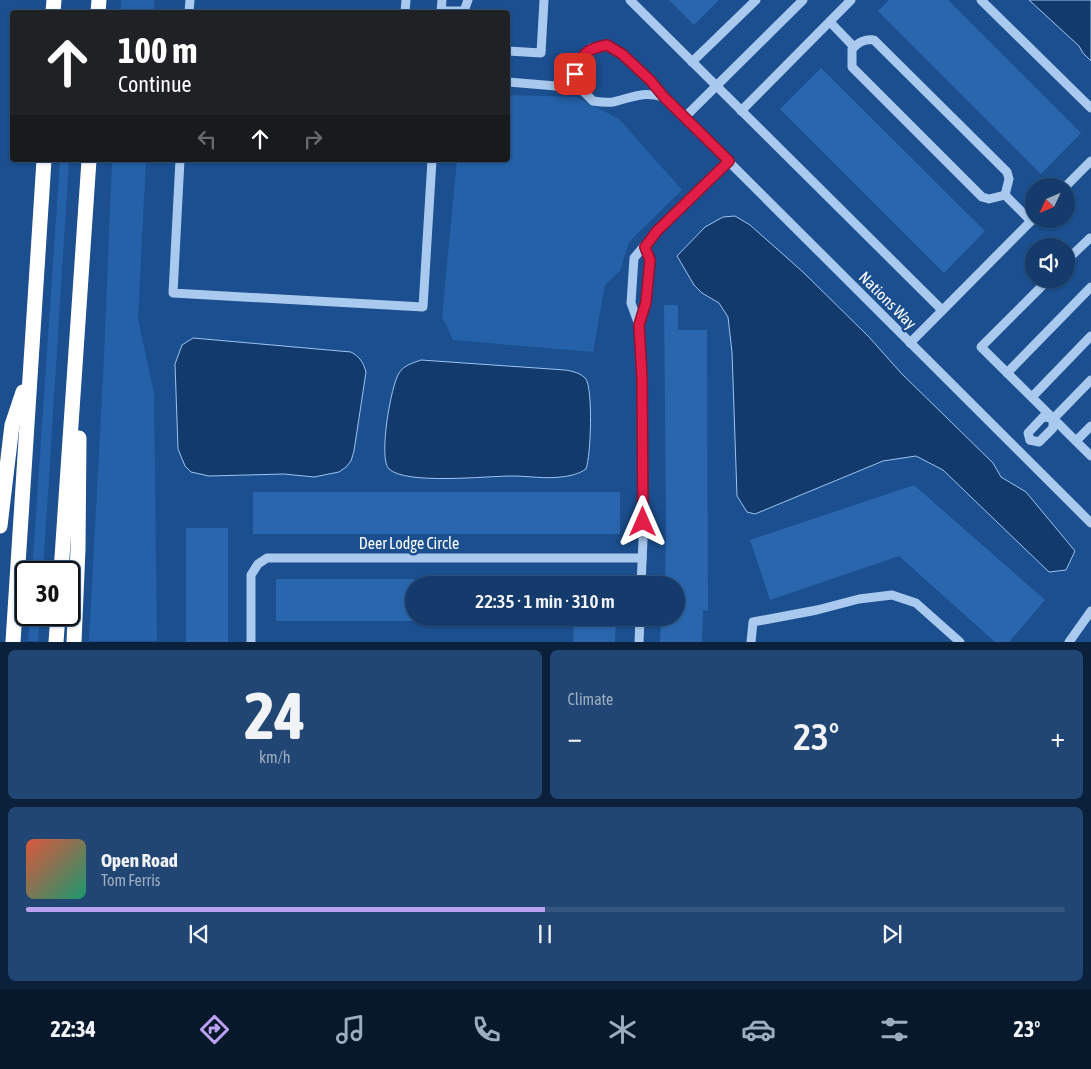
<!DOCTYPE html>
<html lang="en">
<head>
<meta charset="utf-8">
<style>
	:root { --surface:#143b6b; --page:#214673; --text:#f1f3f6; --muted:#9dadc1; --line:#33557e; --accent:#bca0f2 }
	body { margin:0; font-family:"Asap Condensed",sans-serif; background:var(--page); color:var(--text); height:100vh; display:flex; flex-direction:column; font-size:19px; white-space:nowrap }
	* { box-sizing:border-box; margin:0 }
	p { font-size:16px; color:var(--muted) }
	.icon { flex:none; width:28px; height:28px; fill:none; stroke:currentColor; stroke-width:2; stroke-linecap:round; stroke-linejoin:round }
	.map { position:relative; height:642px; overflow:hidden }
	.drawer { display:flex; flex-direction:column; gap:8px; padding:8px; background:#0b203b; flex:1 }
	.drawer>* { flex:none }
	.top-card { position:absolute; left:10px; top:10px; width:500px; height:152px; border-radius:5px; box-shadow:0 1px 4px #0004,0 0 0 1px var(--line); background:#202124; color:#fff; overflow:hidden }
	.needle { width:32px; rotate:226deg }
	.fabs { position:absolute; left:1025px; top:178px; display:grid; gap:10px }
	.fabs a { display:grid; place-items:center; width:50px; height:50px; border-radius:50%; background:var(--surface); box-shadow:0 1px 4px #0004,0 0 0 1px var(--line); font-size:25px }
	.speed { position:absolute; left:15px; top:561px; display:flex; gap:10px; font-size:25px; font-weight:700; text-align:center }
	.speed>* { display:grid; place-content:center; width:65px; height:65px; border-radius:50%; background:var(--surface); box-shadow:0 1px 4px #0004,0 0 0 1px var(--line); line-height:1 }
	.speed .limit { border:2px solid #111; border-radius:8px; background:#fff; color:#111 }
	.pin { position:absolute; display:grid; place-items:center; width:42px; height:42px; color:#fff; margin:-21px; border-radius:10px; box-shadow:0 2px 8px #0006 }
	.me { position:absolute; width:55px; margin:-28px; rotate:0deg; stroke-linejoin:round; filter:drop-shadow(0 0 4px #0008) }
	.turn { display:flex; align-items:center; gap:18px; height:105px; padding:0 25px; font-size:22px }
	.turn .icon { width:65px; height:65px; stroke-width:2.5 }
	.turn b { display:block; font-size:35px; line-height:42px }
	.lanes { display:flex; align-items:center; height:48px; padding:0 25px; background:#0003; justify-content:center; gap:25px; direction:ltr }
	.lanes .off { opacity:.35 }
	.big { font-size:38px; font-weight:600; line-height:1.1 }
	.drawer .widget { flex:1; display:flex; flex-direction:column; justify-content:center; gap:8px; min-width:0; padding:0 18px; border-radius:8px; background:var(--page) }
	.drawer .dial { align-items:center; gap:0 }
	.dial b { font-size:65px; line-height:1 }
	.song { display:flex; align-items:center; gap:15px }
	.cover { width:60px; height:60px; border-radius:8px; background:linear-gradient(135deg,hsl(10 70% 55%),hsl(160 70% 35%)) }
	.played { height:5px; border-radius:2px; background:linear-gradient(90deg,var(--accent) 50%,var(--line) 50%) }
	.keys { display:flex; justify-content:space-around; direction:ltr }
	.heat { display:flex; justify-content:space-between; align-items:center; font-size:28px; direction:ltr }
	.drawer .tiles { flex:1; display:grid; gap:8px; grid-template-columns:1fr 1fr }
	.widget:last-child { grid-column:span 2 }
	.trip { position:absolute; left:405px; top:576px; width:280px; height:50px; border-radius:25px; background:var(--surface); box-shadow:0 1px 4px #0004,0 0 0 1px var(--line); font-weight:600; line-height:50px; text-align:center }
	.tabs { display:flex; height:80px; justify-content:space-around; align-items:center; background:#08182b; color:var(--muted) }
	.tabs .icon { width:35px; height:35px }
	.tabs .selected { color:var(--accent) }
	.tabs b { font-size:22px; color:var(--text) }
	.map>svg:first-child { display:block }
	.green { fill:#2461a8 }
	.water { fill:#123a6d; stroke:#9cc4f0 }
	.building { fill:#2a66ad }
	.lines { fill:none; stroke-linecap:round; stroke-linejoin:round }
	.minor { stroke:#a9c9ee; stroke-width:9 }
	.highway { stroke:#fff; stroke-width:15 }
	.route-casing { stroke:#92132f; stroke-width:12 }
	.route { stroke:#e11d48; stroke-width:9 }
	.labels { text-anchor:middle; stroke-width:5; stroke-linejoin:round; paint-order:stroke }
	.street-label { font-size:16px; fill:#fff; stroke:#1b4f8f }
</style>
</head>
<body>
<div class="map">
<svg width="1091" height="642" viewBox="0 0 1091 642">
	<rect width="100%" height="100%" fill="#1b4f8f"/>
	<g class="green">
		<rect x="121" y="0" width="33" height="12"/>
		<path d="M508,95l69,2 42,22 63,71 -53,52 -9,29 -15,14 -12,67 -140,-12 -11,-23 15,-157h51z"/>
		<path d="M60,160h9l-26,412h-11z"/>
		<path d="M112,160h34l-8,159 16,74 3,248h-68l14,-264z"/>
		<path d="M30,615h10l-2,26h-10z"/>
	</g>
	<g class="water">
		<path d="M1029,0h62v61l-8,-8 -4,-7z"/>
		<path d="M735,216l15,9 53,47 66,65 32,36 92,90 8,14 25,15 49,59 -9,19 -17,2 -106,-102 -27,-14 -33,5 -128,53 -8,-2 -10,-16 -5,-144 -4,-35 -9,-14 -17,-10 -8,-8 -17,-29 28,-29 18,-10z"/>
		<path d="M193,338l158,14c9,5 12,10 15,20l-12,79 -3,10 -5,6 -7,5 -25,5 -30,-3 -75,2 -18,-4 -6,-6 -7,-17 -3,-85 7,-19z"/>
		<path d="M421,360l144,10c7,1 16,3 21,9 7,12 5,76 0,90 -7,5 -16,7 -25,8 -16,2 -33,-1 -49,-1 -26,0 -106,9 -123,-7 -11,-10 2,-84 10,-96 5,-8 14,-10 22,-13z"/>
	</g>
	<g class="building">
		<path d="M669,0h50l-25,25z"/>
		<path d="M889,0h59l133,133 -40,41 -163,-163z"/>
		<path d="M821,68l164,163 -41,42 -164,-164z"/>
		<path d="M664,305h14v25h29l1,281 -5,-1 -1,32h-42l1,-22 15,1v-36h-11l1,-59z"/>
		<path d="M914,485l131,115 -36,42h-14l-96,-86 -129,44 -20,-60z"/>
		<rect x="253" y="492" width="367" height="42"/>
		<rect x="186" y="528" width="42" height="114"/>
		<rect x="276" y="579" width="138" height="42"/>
		<path d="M574,618h42l-1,24h-42z"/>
	</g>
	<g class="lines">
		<g class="minor">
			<path d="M630,0l312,310"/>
			<path d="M981,0l110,108"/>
			<path d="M441,11h23l4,-11"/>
			<path d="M189,12l1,-12"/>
			<path d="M405,12l1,-12"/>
			<path d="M441,12l1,-12"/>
			<path d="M830,22l24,25"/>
			<path d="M508,51l33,2 3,-53"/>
			<path d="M692,62l64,-62"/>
			<path d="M508,82l72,6"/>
			<path d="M664,97c-23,-6 -30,0 -51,5 -7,1 -14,0 -20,-1l-13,-13 -5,-14 4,-13 12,-13 16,-3c23,13 40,32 57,52l427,426"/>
			<path d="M741,111l110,-111"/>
			<path d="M684,118l119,-118"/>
			<path d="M180,160l-7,133 250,14 9,-147"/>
			<path d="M1066,186l25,-25"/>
			<path d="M1005,195l4,-16 -2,-7 -133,-132c-10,-1 -15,2 -22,9v18l130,130 7,2 16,-4 26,26"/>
			<path d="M1066,261l24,-23 1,1"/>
			<path d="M1049,279l-68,68 110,109"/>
			<path d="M639,325l7,-23 4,-42 -5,-13"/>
			<path d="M910,343l124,-125"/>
			<path d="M1007,373l84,-86"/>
			<path d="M1032,397l59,-61"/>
			<path d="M1030,440l9,2 14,-14v-9l38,-39"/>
			<path d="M1030,440l-2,-7 15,-16 10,1"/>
			<path d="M1076,441l15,-15"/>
			<path d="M641,585l2,-45 -1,-162 -3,-53 -8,-22 3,-45 23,-27 72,-70"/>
			<path d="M251,642v-67l7,-11 9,-6h375"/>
			<path d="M639,642l1,-24"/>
			<path d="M751,642l2,-20 64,-12 42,-11 33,-4 24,8 44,39"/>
			<path d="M1069,642l22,-31"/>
		</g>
		<g class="highway">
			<path d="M53,12l1,-12"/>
			<path d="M98,12l1,-12"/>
			<path d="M0,526l12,-101 11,-33"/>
			<path d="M61,572l28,-412"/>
			<path d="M13,642l31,-482"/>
			<path d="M56,642l2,-27"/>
			<path d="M74,642l4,-93 1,-111"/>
		</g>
	</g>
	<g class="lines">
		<defs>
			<path id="route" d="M575,74c7,-21 11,-25 32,-29l15,9 28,26 14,17 65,64 -72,70 -12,16 5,13 -4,42 -7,23 3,53 1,144"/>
		</defs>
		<use href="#route" class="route-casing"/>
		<use href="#route" class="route"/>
	</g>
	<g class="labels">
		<g class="street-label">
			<text transform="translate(888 300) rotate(45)" y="6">Nations Way</text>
			<text x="409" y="549">Deer Lodge Circle</text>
		</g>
	</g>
</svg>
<div class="fabs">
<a><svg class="needle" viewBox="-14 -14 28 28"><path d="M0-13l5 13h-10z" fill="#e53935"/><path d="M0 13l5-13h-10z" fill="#9dadc1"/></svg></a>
<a><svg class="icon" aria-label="sound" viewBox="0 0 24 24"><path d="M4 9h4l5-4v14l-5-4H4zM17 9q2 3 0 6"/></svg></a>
</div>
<div class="speed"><div class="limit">30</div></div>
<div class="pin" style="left:575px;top:74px;background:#d93025"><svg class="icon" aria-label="arrive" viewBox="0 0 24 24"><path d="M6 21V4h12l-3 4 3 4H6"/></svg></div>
<svg class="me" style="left:643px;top:522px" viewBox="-20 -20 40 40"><path d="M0-17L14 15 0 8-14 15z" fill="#e11d48" stroke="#fff" stroke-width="4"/></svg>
<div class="trip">22:35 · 1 min · 310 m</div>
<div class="top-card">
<div class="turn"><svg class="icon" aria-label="ahead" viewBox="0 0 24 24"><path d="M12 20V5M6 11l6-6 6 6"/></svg><div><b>100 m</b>Continue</div></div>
<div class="lanes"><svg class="icon off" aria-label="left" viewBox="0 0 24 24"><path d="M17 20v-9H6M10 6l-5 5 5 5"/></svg><svg class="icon" aria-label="ahead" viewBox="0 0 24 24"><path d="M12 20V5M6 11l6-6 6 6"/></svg><svg class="icon off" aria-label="right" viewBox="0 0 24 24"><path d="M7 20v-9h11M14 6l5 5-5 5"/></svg></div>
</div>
</div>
<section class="drawer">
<div class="tiles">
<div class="widget dial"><b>24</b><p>km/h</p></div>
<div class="widget"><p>Climate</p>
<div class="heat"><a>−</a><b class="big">23°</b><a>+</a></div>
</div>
<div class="widget">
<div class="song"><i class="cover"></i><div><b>Open Road</b><p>Tom Ferris</p></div></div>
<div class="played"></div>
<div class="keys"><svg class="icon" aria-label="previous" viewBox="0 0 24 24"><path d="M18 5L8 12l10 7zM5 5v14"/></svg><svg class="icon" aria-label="pause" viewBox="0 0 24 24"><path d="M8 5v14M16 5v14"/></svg><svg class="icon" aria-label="next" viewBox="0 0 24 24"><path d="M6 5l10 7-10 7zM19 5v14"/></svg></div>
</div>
</div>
</section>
<nav class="tabs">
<b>22:34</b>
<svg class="icon selected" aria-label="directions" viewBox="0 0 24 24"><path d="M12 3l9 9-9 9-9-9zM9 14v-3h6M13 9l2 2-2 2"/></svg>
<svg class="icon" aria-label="music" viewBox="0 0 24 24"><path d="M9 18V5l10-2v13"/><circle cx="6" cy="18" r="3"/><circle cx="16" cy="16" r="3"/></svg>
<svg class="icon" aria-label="phone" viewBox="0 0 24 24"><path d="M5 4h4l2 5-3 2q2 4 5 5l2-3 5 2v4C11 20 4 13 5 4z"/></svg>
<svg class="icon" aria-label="climate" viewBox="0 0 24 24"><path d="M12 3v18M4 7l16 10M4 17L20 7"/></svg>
<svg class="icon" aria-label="car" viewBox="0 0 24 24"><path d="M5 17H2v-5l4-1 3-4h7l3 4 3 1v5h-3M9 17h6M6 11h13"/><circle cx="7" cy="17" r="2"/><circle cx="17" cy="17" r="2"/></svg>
<svg class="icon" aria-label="filters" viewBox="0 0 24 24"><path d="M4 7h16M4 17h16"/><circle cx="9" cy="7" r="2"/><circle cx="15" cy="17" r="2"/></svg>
<b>23°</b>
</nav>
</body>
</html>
